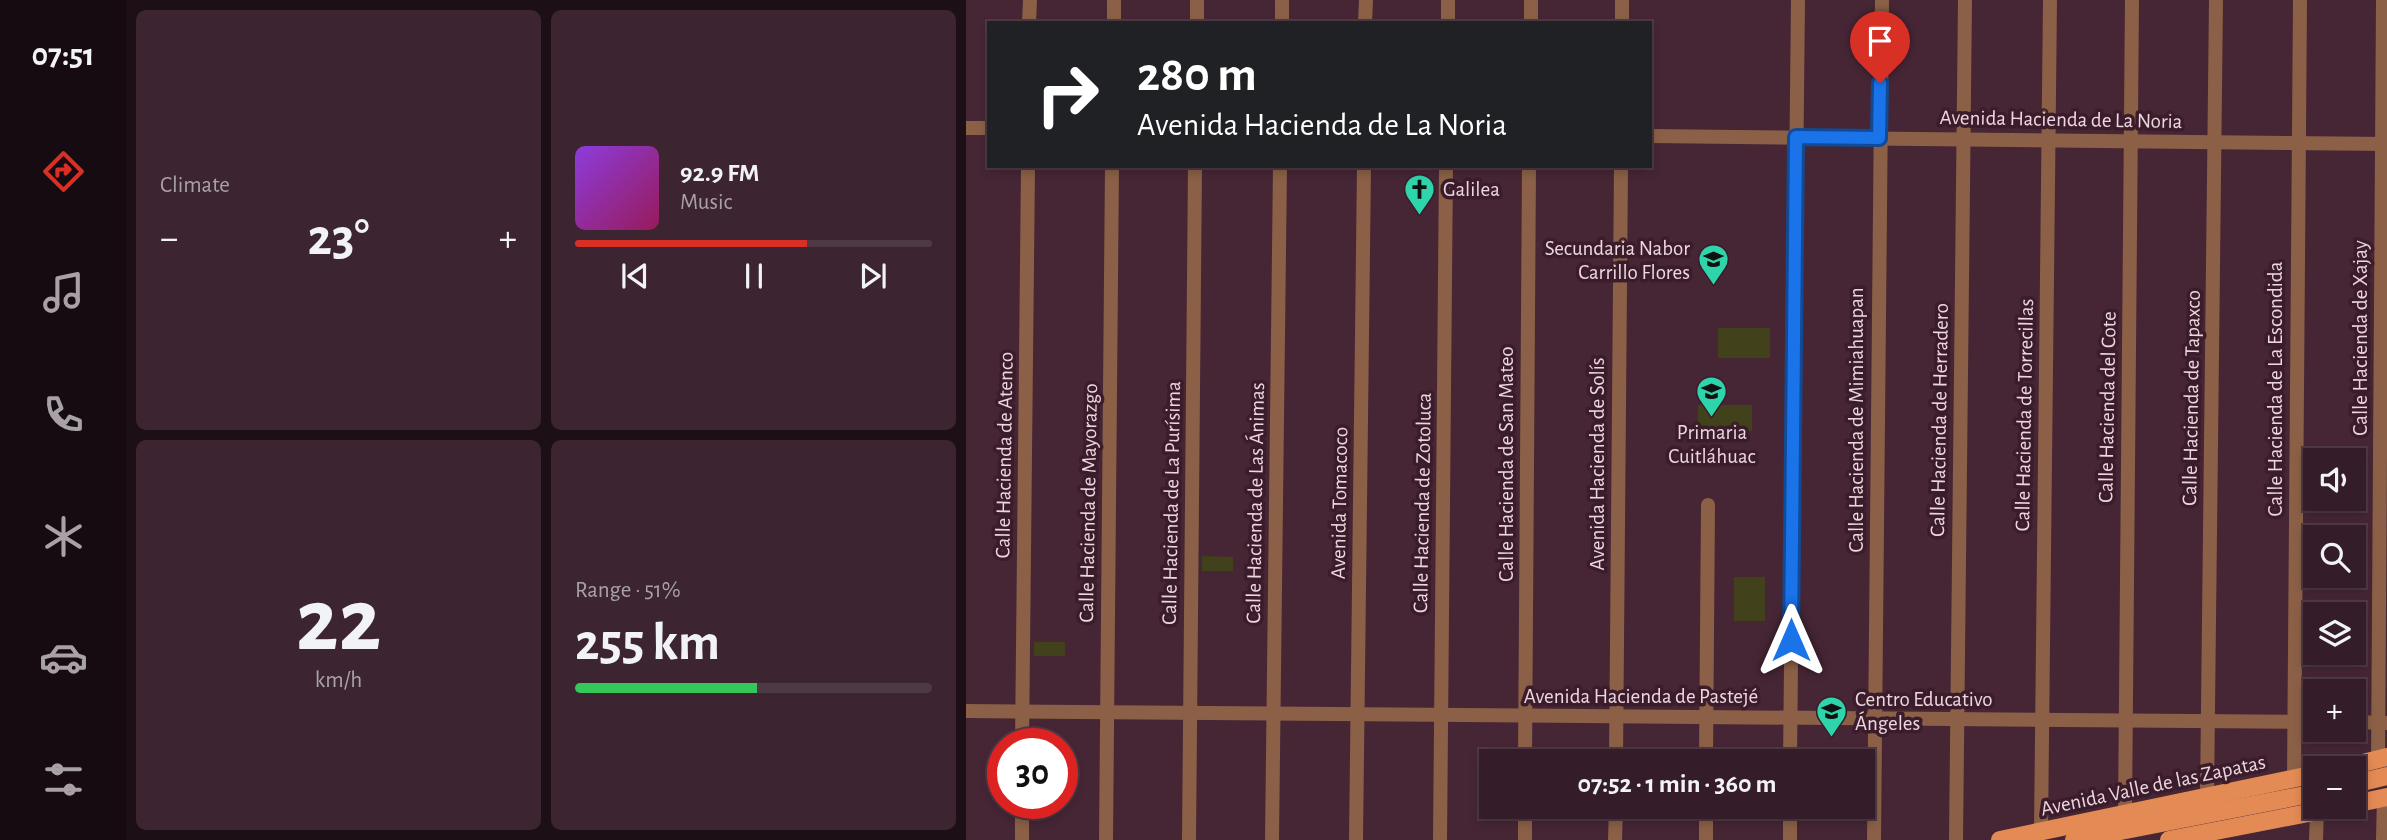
<!DOCTYPE html>
<html lang="en">
<head>
<meta charset="utf-8">
<style>
	:root { --surface:#341c28; --page:#3c2530; --text:#f1f3f6; --muted:#a9a1a8; --line:#4e3a45; --accent:#d93025 }
	body { margin:0; font-family:"Alegreya Sans",sans-serif; background:var(--page); color:var(--text); height:100vh; display:flex; flex-direction:column; font-size:26px; white-space:nowrap }
	* { box-sizing:border-box; margin:0 }
	p { font-size:23px; color:var(--muted) }
	.icon { flex:none; width:38px; height:38px; fill:none; stroke:currentColor; stroke-width:2; stroke-linecap:round; stroke-linejoin:round }
	.map { position:relative; flex:1; overflow:hidden }
	.details { display:flex; flex-direction:column; gap:10px; padding:10px; background:#1d0f16; width:840px }
	.details>* { flex:none }
	.hud { position:absolute; left:21px; top:21px; width:665px; height:147px; border-radius:0px; box-shadow:0 4px 10px #0003,0 0 0 2px var(--line); background:#202124; color:#fff; overflow:hidden }
	.tools { position:absolute; left:1337px; top:448px; display:grid; gap:14px }
	.tools a { display:grid; place-items:center; width:63px; height:63px; border-radius:0px; background:var(--surface); box-shadow:0 4px 10px #0003,0 0 0 2px var(--line); font-size:35px }
	.speed { position:absolute; left:21px; top:728px; display:flex; gap:14px; font-size:35px; font-weight:700; text-align:center }
	.speed>* { display:grid; place-content:center; width:91px; height:91px; border-radius:50%; background:var(--surface); box-shadow:0 4px 10px #0003,0 0 0 2px var(--line); line-height:1 }
	.speed .limit { border:10px solid #d22; background:#fff; color:#111 }
	.pin { position:absolute; display:grid; place-items:center; width:60px; height:60px; color:#fff; margin:-72px -30px; border-radius:50% 50% 50% 0; rotate:-45deg; box-shadow:0 0 7px #0007 }
	.pin .icon { rotate:45deg }
	.me { position:absolute; width:77px; margin:-38px; rotate:0deg; stroke-linejoin:round; filter:drop-shadow(0 0 5px #0008) }
	.turn { display:flex; align-items:center; gap:24px; height:147px; padding:0 35px; font-size:32px }
	.turn .icon { width:91px; height:91px; stroke-width:2.5 }
	.turn b { display:block; font-size:49px; line-height:60px }
	.big { font-size:52px; font-weight:700; line-height:1.1 }
	.details .widget { flex:1; display:flex; flex-direction:column; justify-content:center; gap:10px; min-width:0; padding:0 24px; border-radius:10px; background:var(--page) }
	.details .dial { align-items:center; gap:0 }
	.dial b { font-size:91px; line-height:1 }
	.song { display:flex; align-items:center; gap:21px }
	.cover { width:84px; height:84px; border-radius:10px; background:linear-gradient(135deg,hsl(270 70% 55%),hsl(330 70% 35%)) }
	.played { height:7px; border-radius:4px; background:linear-gradient(90deg,var(--accent) 65%,var(--line) 65%) }
	.keys { display:flex; justify-content:space-around; direction:ltr }
	.heat { display:flex; justify-content:space-between; align-items:center; font-size:38px; direction:ltr }
	.charge { height:10px; border-radius:5px; background:linear-gradient(90deg,#34c759 51%,var(--line) 0) }
	.details .tiles { flex:1; display:grid; gap:10px; grid-template-columns:repeat(2,1fr) }
	.trip { position:absolute; left:513px; top:749px; width:396px; height:70px; border-radius:0px; background:var(--surface); box-shadow:0 4px 10px #0003,0 0 0 2px var(--line); font-weight:700; line-height:70px; text-align:center }
	main { display:flex; flex:1; min-height:0 }
	.tab-bar { display:flex; flex-direction:column; width:126px; justify-content:space-around; align-items:center; background:#150b10; color:var(--muted) }
	.tab-bar .icon { width:49px; height:49px }
	.tab-bar .active { color:var(--accent) }
	.tab-bar b { font-size:32px; color:var(--text) }
	.map>svg:first-child { display:block }
	.green { fill:#41421b }
	.lines { fill:none; stroke-linecap:round; stroke-linejoin:round }
	.minor { stroke:#8b6047; stroke-width:14 }
	.major { stroke:#e38a55; stroke-width:18 }
	.route-casing { stroke:#114b97; stroke-width:18 }
	.route { stroke:#1a73e8; stroke-width:12 }
	.labels { text-anchor:middle; stroke-width:7; stroke-linejoin:round; paint-order:stroke }
	.street-label { font-size:21px; fill:#ecd6df; stroke:#3b1c2b }
	.poi-label { font-size:21px; fill:#ecd6df; stroke:#3b1c2b; text-anchor:start }
</style>
</head>
<body>
<main>
<nav class="tab-bar">
<b>07:51</b>
<svg class="icon active" aria-label="directions" viewBox="0 0 24 24"><path d="M12 3l9 9-9 9-9-9zM9 14v-3h6M13 9l2 2-2 2"/></svg>
<svg class="icon" aria-label="music" viewBox="0 0 24 24"><path d="M9 18V5l10-2v13"/><circle cx="6" cy="18" r="3"/><circle cx="16" cy="16" r="3"/></svg>
<svg class="icon" aria-label="phone" viewBox="0 0 24 24"><path d="M5 4h4l2 5-3 2q2 4 5 5l2-3 5 2v4C11 20 4 13 5 4z"/></svg>
<svg class="icon" aria-label="climate" viewBox="0 0 24 24"><path d="M12 3v18M4 7l16 10M4 17L20 7"/></svg>
<svg class="icon" aria-label="car" viewBox="0 0 24 24"><path d="M5 17H2v-5l4-1 3-4h7l3 4 3 1v5h-3M9 17h6M6 11h13"/><circle cx="7" cy="17" r="2"/><circle cx="17" cy="17" r="2"/></svg>
<svg class="icon" aria-label="filters" viewBox="0 0 24 24"><path d="M4 7h16M4 17h16"/><circle cx="9" cy="7" r="2"/><circle cx="15" cy="17" r="2"/></svg>
</nav>
<section class="details">
<div class="tiles">
<div class="widget"><p>Climate</p>
<div class="heat"><a>−</a><b class="big">23°</b><a>+</a></div>
</div>
<div class="widget">
<div class="song"><i class="cover"></i><div><b>92.9 FM</b><p>Music</p></div></div>
<div class="played"></div>
<div class="keys"><svg class="icon" aria-label="previous" viewBox="0 0 24 24"><path d="M18 5L8 12l10 7zM5 5v14"/></svg><svg class="icon" aria-label="pause" viewBox="0 0 24 24"><path d="M8 5v14M16 5v14"/></svg><svg class="icon" aria-label="next" viewBox="0 0 24 24"><path d="M6 5l10 7-10 7zM19 5v14"/></svg></div>
</div>
<div class="widget dial"><b>22</b><p>km/h</p></div>
<div class="widget"><p>Range · 51%</p><b class="big">255 km</b><div class="charge"></div></div>
</div>
</section>
<div class="map">
<svg width="1421" height="840" viewBox="0 0 1421 840">
	<rect width="100%" height="100%" fill="#462635"/>
	<g class="green">
		<rect x="752" y="328" width="52" height="30"/>
		<rect x="732" y="405" width="54" height="26"/>
		<path d="M236,556l31,1v14h-31z"/>
		<rect x="768" y="577" width="31" height="44"/>
		<rect x="68" y="642" width="31" height="14"/>
	</g>
	<g class="lines">
		<g class="minor">
			<path d="M63,23l1,-23"/>
			<path d="M148,23v-23"/>
			<path d="M231,23v-23"/>
			<path d="M316,23v-23"/>
			<path d="M399,23l1,-23"/>
			<path d="M482,23v-23"/>
			<path d="M565,23v-23"/>
			<path d="M656,23v-23"/>
			<path d="M0,128h23"/>
			<path d="M684,136l737,8"/>
			<path d="M0,711l1349,11"/>
			<path d="M1388,722l33,1"/>
			<path d="M56,744l6,-578"/>
			<path d="M1412,760l5,-760"/>
			<path d="M559,761l4,-595"/>
			<path d="M650,761l5,-595"/>
			<path d="M740,761l2,-256"/>
			<path d="M824,761l8,-761"/>
			<path d="M1328,779l6,-779"/>
			<path d="M1241,797l9,-797"/>
			<path d="M1159,814l7,-814"/>
			<path d="M1075,830l9,-830"/>
			<path d="M56,840v-37"/>
			<path d="M140,840l6,-674"/>
			<path d="M223,840l6,-674"/>
			<path d="M306,840l8,-674"/>
			<path d="M390,840l8,-674"/>
			<path d="M474,840l6,-674"/>
			<path d="M559,840v-33"/>
			<path d="M649,840l1,-33"/>
			<path d="M740,840v-33"/>
			<path d="M824,840v-33"/>
			<path d="M908,840l8,-840"/>
			<path d="M990,840l9,-840"/>
			<path d="M1350,840l1,-29"/>
			<path d="M1417,840l1,-43"/>
		</g>
		<g class="major">
			<path d="M1377,768l44,-11"/>
			<path d="M1388,784l33,-8"/>
			<path d="M1388,804l33,-7"/>
			<path d="M1034,840l315,-66"/>
			<path d="M1108,840l241,-47"/>
			<path d="M1203,840l170,-33"/>
		</g>
	</g>
	<g class="lines">
		<defs>
			<path id="route" d="M825,640l5,-503 83,1 1,-55"/>
		</defs>
		<use href="#route" class="route-casing"/>
		<use href="#route" class="route"/>
	</g>
	<defs>
		<symbol id="church-pin" viewBox="-11 -11 22 30"><path d="M0 17L-7.5 6A9.5 9.5 0 1 1 7.5 6Z" fill="#2ed4aa" stroke="#3b1c2b"/><path d="M-1.2-6h2.4v3.5h3.3v2.4h-3.3V6h-2.4V-.1h-3.3v-2.4h3.3Z" fill="#111"/></symbol>
		<symbol id="school-pin" viewBox="-11 -11 22 30"><path d="M0 17L-7.5 6A9.5 9.5 0 1 1 7.5 6Z" fill="#2ed4aa" stroke="#3b1c2b"/><path d="M0-5L7-2L0 1L-7-2ZM-4 1L0 2.5L4 1V4Q0 6-4 4Z" fill="#111"/></symbol>
	</defs>
	<g fill-rule="evenodd">
		<use href="#church-pin" x="436" y="172" width="35" height="47"/>
		<use href="#school-pin" x="730" y="242" width="35" height="47"/>
		<use href="#school-pin" x="728" y="374" width="35" height="47"/>
		<use href="#school-pin" x="848" y="694" width="35" height="47"/>
	</g>
	<g class="labels">
		<g class="street-label">
			<text transform="translate(1095 119) rotate(1)" y="7">Avenida Hacienda de La Noria</text>
			<text transform="translate(1394 338) rotate(-90)" y="7">Calle Hacienda de Xajay</text>
			<text transform="translate(1309 389) rotate(-90)" y="7">Calle Hacienda de La Escondida</text>
			<text transform="translate(1225 398) rotate(-89)" y="7">Calle Hacienda de Tapaxco</text>
			<text transform="translate(1141 407) rotate(-89)" y="7">Calle Hacienda del Cote</text>
			<text transform="translate(1058 415) rotate(-89)" y="7">Calle Hacienda de Torrecillas</text>
			<text transform="translate(890 420) rotate(-90)" y="7">Calle Hacienda de Mimiahuapan</text>
			<text transform="translate(973 420) rotate(-89)" y="7">Calle Hacienda de Herradero</text>
			<text transform="translate(38 455) rotate(-89)" y="7">Calle Hacienda de Atenco</text>
			<text transform="translate(540 464) rotate(-90)" y="7">Calle Hacienda de San Mateo</text>
			<text transform="translate(631 464) rotate(-90)" y="7">Avenida Hacienda de Solís</text>
			<text transform="translate(122 503) rotate(-89)" y="7">Calle Hacienda de Mayorazgo</text>
			<text transform="translate(205 503) rotate(-89)" y="7">Calle Hacienda de La Purísima</text>
			<text transform="translate(289 503) rotate(-89)" y="7">Calle Hacienda de Las Ánimas</text>
			<text transform="translate(373 503) rotate(-89)" y="7">Avenida Tomacoco</text>
			<text transform="translate(456 503) rotate(-89)" y="7">Calle Hacienda de Zotoluca</text>
			<text x="675" y="703">Avenida Hacienda de Pastejé</text>
			<text transform="translate(1187 785) rotate(-12)" y="7">Avenida Valle de las Zapatas</text>
		</g>
		<g class="poi-label">
			<text x="477" y="196">Galilea</text>
			<text x="724" y="255" text-anchor="end">Secundaria Nabor<tspan x="724" dy="24">Carrillo Flores</tspan></text>
			<text x="746" y="439" text-anchor="middle">Primaria<tspan x="746" dy="24">Cuitláhuac</tspan></text>
			<text x="889" y="706">Centro Educativo<tspan x="889" dy="24">Ángeles</tspan></text>
		</g>
	</g>
</svg>
<div class="tools">
<a><svg class="icon" aria-label="sound" viewBox="0 0 24 24"><path d="M4 9h4l5-4v14l-5-4H4zM17 9q2 3 0 6"/></svg></a>
<a><svg class="icon" aria-label="search" viewBox="0 0 24 24"><circle cx="10" cy="10" r="6"/><path d="M15 15l6 6"/></svg></a>
<a><svg class="icon" aria-label="layers" viewBox="0 0 24 24"><path d="M12 4l9 5-9 5-9-5zM3 14l9 5 9-5"/></svg></a>
<a>+</a>
<a>−</a>
</div>
<div class="speed"><div class="limit">30</div></div>
<div class="pin" style="left:914px;top:83px;background:#d93025"><svg class="icon" aria-label="arrive" viewBox="0 0 24 24"><path d="M6 21V4h12l-3 4 3 4H6"/></svg></div>
<svg class="me" style="left:825px;top:640px" viewBox="-20 -20 40 40"><path d="M0-17L14 15 0 8-14 15z" fill="#1a73e8" stroke="#fff" stroke-width="4"/></svg>
<div class="trip">07:52 · 1 min · 360 m</div>
<div class="hud">
<div class="turn"><svg class="icon" aria-label="right" viewBox="0 0 24 24"><path d="M7 20v-9h11M14 6l5 5-5 5"/></svg><div><b>280 m</b>Avenida Hacienda de La Noria</div></div>
</div>
</div>
</main>
</body>
</html>
